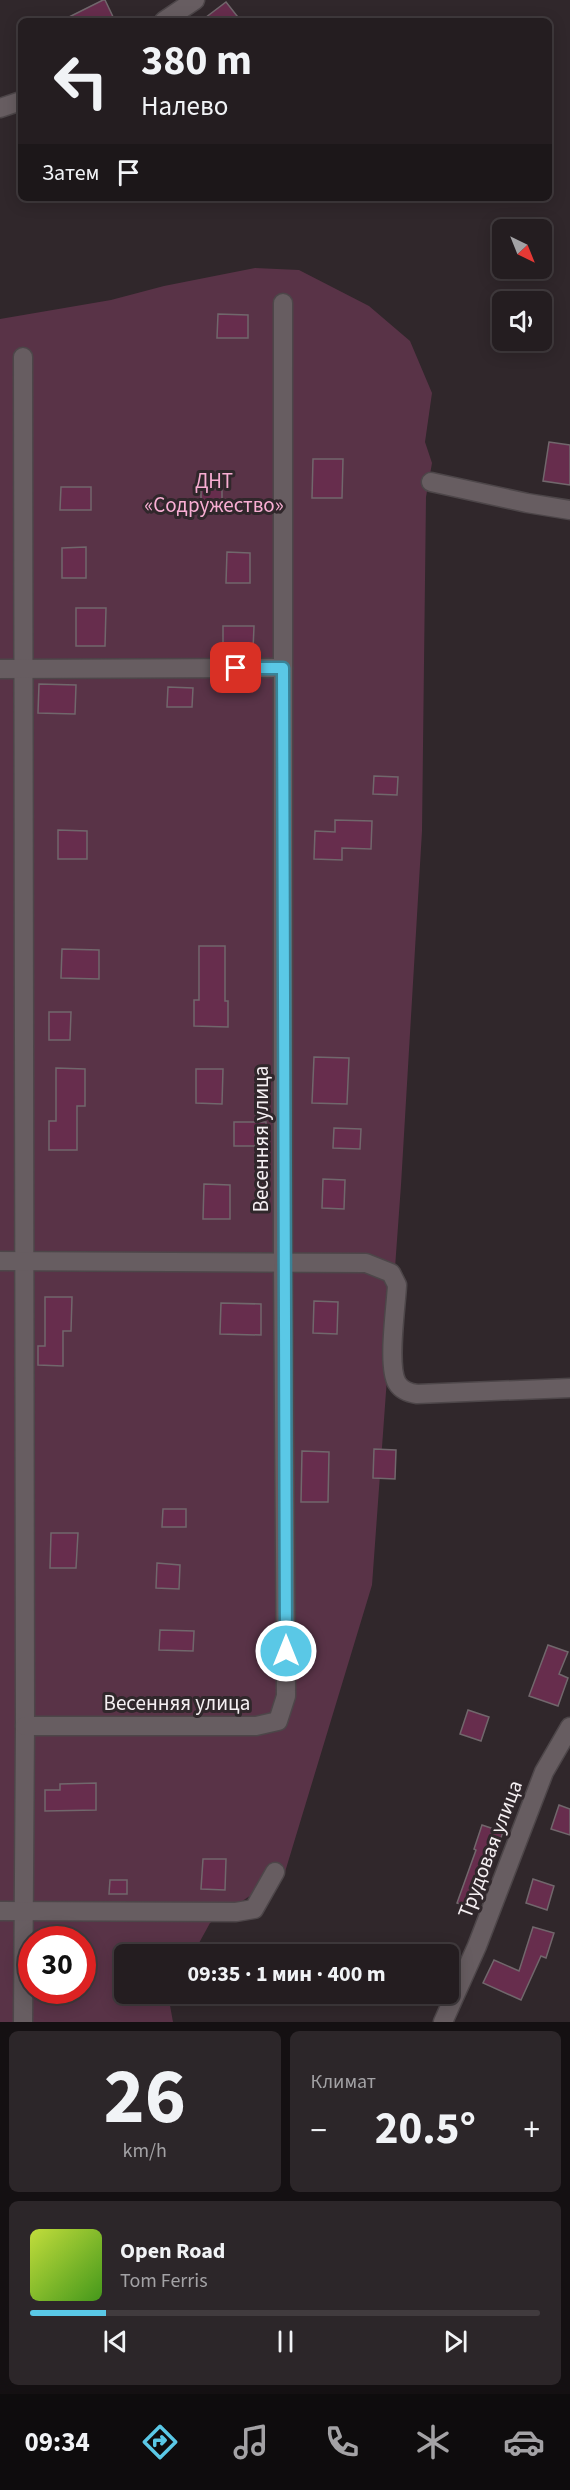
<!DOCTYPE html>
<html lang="ru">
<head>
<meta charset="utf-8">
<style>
	:root { --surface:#241d20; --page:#2c2629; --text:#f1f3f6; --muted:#a3a2a5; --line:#413b3e; --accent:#5ac8e6 }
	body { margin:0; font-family:"Source Sans 3",sans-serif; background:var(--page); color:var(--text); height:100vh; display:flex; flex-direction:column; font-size:22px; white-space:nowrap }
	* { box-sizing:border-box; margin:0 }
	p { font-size:20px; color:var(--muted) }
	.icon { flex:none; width:33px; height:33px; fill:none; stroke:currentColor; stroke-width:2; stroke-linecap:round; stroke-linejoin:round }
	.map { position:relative; height:2022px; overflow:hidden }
	.sheet { display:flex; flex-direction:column; gap:9px; padding:9px; background:#141012; flex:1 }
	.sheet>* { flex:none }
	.banner { position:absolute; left:18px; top:18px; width:534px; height:183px; border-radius:9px; box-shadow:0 3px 15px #0003,0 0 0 2px var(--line); background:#241d20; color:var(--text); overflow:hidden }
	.needle { width:39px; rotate:137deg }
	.buttons { position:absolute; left:492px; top:219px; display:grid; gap:12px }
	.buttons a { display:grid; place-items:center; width:60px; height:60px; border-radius:9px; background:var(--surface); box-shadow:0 3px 15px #0003,0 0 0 2px var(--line); font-size:30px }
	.speed { position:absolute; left:18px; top:1926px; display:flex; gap:12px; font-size:30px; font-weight:700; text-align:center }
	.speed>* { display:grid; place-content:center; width:78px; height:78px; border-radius:50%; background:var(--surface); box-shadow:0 3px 15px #0003,0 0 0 2px var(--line); line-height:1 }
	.speed .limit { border:9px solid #d22; background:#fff; color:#111 }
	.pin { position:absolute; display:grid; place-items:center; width:51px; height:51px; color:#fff; margin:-26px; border-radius:12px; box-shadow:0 3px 9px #0006 }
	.me { position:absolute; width:66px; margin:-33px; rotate:0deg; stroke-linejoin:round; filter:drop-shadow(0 0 4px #0008) }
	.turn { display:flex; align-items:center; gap:21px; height:126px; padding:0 24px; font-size:27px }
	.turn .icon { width:78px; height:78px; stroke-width:2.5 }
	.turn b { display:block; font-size:42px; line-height:51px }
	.then { display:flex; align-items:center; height:57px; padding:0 24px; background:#0003; gap:12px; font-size:22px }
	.big { font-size:45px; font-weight:700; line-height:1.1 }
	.sheet .widget { flex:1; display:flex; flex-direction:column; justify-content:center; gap:9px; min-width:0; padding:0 21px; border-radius:9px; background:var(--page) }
	.sheet .dial { align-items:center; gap:0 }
	.dial b { font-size:78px; line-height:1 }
	.song { display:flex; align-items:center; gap:18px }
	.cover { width:72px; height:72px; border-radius:9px; background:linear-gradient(135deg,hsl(70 70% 55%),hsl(100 70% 35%)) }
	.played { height:6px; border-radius:3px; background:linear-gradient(90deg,var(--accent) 15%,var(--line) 15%) }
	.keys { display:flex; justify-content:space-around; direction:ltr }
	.heat { display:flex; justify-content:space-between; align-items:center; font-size:33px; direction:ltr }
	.sheet .tiles { flex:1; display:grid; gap:9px; grid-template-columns:1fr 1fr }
	.widget:last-child { grid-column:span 2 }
	.trip { position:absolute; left:114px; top:1944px; width:345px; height:60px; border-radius:9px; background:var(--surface); box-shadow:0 3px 15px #0003,0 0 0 2px var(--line); font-weight:700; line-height:60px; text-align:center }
	.menu { display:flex; height:96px; justify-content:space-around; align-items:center; background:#0e0c0d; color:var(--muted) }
	.menu .icon { width:42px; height:42px }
	.menu .on { color:var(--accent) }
	.menu b { font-size:27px; color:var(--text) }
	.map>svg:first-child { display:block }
	.green { fill:#593347; fill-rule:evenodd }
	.building { fill:#672d4d; stroke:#71676c; stroke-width:1.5 }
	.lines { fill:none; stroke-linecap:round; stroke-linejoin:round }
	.minor-casing { stroke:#4d4649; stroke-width:21 }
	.minor { stroke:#675d61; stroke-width:18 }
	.route-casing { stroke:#3a8296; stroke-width:15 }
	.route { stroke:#5ac8e6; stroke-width:10 }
	.labels { text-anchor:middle; stroke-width:6; stroke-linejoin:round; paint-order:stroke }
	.park-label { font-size:21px; fill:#f8aed3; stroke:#30272b }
	.street-label { font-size:21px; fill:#f5eff2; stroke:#30272b }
</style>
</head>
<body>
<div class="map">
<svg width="570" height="2022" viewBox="0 0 570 2022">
	<rect width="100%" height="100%" fill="#30272b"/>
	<path class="green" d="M255,268l44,2 70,36 41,35 22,52 -7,49 7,21 -6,34 -4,334 -21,354 -29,400 -87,287 -75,51 -17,31h-69v40h48l-3,6 4,22h-173v-1703l111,-19 53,-14zM32,1940h50v50h-50z"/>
	<g class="building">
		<path d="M105,0l10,21h-54l42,-21z"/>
		<path d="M226,2l15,19h-40z"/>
		<path d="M218,314l30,1v23h-31z"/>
		<path d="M549,442l21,3v40l-27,-4z"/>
		<path d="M313,459h30l-1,39h-30z"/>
		<path d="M61,487h30v23h-31z"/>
		<rect x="201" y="489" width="21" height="16"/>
		<path d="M86,547v31h-24v-30z"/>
		<path d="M227,552l23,1v30h-24z"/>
		<path d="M76,608h30l-1,38h-29z"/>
		<path d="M223,626h31l-1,24 -30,-1z"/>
		<path d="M39,684l37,1 -1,29 -37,-1z"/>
		<path d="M168,687l25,1 -1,19h-25z"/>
		<path d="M374,776l24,1 -1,18 -24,-1z"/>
		<path d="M335,820l37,1 -1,28 -29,-1v12l-28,-1 1,-28 20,1z"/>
		<path d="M58,830l29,1v28h-29z"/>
		<path d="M199,946h26v55h3v26l-34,-1v-26h5z"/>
		<path d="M62,949l37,1v29l-38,-1z"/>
		<path d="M49,1012h22l-1,28h-21z"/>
		<path d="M314,1057l35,1 -2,46 -35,-1z"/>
		<path d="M56,1068l29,1v37h-8v44h-28v-29h7z"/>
		<path d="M196,1069h27l-1,35 -26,-1z"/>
		<rect x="234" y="1122" width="32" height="24"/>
		<path d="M334,1128l27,1 -1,20 -27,-1z"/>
		<path d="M323,1179l22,1 -1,29 -22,-1z"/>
		<path d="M204,1184l26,1v34h-27z"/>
		<path d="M45,1297h27l-1,34h-8v35l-25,-1v-19h7z"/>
		<path d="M314,1301l24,1 -1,32 -24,-1z"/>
		<path d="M221,1303l40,1v31l-41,-1z"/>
		<path d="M374,1449l22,1 -1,29 -22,-1z"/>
		<path d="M302,1451l27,1 -1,50h-27z"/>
		<path d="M163,1509h23v18h-24z"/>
		<path d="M51,1533h27l-2,35h-26z"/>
		<path d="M157,1563l23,2 -1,24 -23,-1z"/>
		<path d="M160,1630l34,1 -1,20 -34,-1z"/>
		<path d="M548,1645l20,7 -9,22 9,4 -10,28 -29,-10z"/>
		<path d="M468,1710l21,7 -8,24 -21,-7z"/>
		<path d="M96,1783v27l-51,1v-21h15v-6z"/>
		<path d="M559,1805l11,4v26l-19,-6z"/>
		<path d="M482,1825l21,7 -28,77 -18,-6 19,-53 -2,-1z"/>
		<path d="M203,1859h23l-1,31 -24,-1z"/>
		<path d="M533,1879l21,7 -7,24 -21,-7z"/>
		<path d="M110,1880h17v14h-18z"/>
		<path d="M533,1927l21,6 -8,25 -5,-2 -20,44 -38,-17 11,-23 25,11z"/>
	</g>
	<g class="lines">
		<defs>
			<g id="minor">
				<path d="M164,21l31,-21"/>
				<path d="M0,108l21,-7"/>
				<path d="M23,357l2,1369 -2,296"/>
				<path d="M431,482l96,21 43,7"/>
				<path d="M0,669l283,-1"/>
				<path d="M0,1261l366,2 25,10 6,12c-1,22 -10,81 0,98 5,8 12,10 20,11l153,-6"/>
				<path d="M25,1726h231l22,-5 8,-25 -3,-433v-960"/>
				<path d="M0,1911l236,1 18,-3 21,-37"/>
				<path d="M443,2022l34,-76 67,-174 26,-45"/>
			</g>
		</defs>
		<use href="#minor" class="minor-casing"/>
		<use href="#minor" class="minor"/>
	</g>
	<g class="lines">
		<defs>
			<path id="route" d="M236,668h47l3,983"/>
		</defs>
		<use href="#route" class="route-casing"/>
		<use href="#route" class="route"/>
	</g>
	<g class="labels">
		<g class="park-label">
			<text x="214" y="488">ДНТ<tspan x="214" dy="24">«Содружество»</tspan></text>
		</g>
		<g class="street-label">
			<text transform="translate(261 1139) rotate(-90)" y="7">Весенняя улица</text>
			<text x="177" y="1710">Весенняя улица</text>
			<text transform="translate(490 1849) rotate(-69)" y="7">Трудовая улица</text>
		</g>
	</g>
</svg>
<div class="buttons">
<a><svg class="needle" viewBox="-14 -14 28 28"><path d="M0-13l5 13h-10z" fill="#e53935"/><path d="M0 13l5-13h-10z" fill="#a3a2a5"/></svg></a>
<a><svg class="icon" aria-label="sound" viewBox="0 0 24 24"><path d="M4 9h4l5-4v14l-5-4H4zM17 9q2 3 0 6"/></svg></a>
</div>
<div class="speed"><div class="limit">30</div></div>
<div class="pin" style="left:236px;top:668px;background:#d93025"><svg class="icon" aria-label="arrive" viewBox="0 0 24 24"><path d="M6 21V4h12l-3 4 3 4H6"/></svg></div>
<svg class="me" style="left:286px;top:1651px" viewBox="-20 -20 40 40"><circle r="17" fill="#5ac8e6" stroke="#fff" stroke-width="3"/><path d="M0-11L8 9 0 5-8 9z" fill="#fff"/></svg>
<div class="trip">09:35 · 1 мин · 400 m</div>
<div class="banner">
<div class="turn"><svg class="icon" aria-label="left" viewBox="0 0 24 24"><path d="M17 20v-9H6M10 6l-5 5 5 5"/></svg><div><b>380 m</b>Налево</div></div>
<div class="then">Затем<svg class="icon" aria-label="arrive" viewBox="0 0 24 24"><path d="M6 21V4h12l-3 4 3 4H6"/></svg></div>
</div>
</div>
<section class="sheet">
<div class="tiles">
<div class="widget dial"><b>26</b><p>km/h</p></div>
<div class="widget"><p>Климат</p>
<div class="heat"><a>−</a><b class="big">20.5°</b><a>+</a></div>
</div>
<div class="widget">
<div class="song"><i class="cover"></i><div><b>Open Road</b><p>Tom Ferris</p></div></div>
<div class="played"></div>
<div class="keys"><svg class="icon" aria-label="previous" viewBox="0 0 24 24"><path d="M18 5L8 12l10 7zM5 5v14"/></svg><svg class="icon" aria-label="pause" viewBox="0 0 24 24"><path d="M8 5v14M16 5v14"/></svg><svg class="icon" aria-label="next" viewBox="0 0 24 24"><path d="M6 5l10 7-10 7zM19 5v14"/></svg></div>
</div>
</div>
</section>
<nav class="menu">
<b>09:34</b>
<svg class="icon on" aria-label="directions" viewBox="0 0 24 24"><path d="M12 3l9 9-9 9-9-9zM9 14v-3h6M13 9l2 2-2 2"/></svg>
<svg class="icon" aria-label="music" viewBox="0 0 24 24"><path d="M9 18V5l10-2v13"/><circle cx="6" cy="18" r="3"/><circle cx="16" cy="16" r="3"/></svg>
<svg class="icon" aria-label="phone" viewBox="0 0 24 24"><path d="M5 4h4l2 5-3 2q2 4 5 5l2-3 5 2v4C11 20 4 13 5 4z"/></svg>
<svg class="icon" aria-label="climate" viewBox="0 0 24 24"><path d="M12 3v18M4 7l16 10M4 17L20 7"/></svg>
<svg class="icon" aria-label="car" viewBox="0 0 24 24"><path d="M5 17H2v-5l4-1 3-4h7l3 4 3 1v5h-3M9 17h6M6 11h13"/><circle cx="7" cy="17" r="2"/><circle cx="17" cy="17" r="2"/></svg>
</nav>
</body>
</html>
